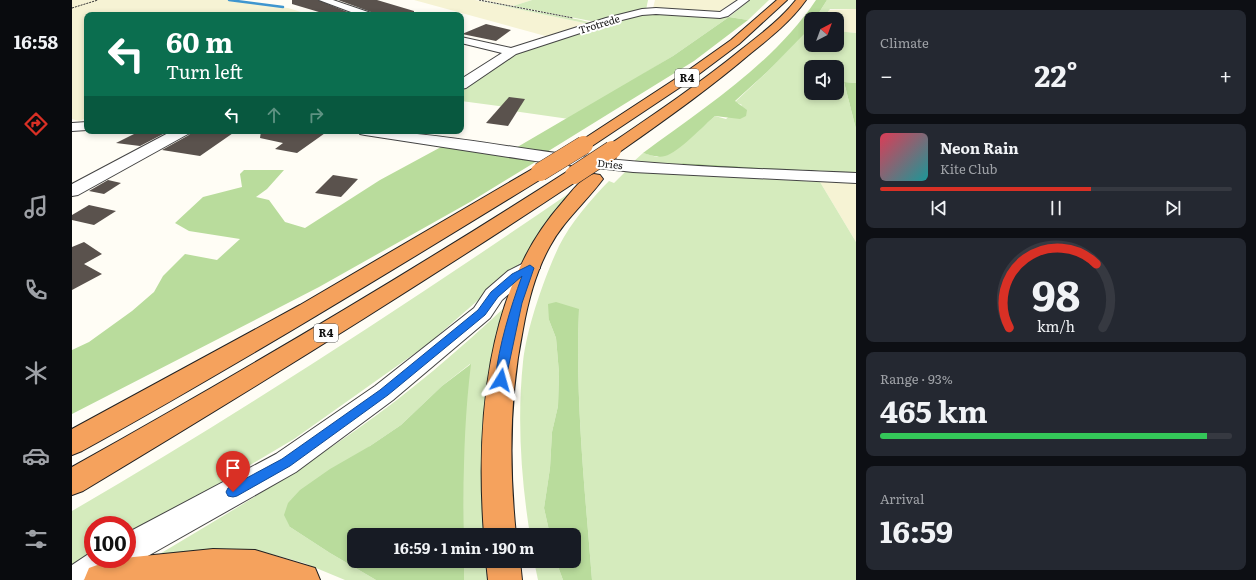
<!DOCTYPE html>
<html lang="en">
<head>
<meta charset="utf-8">
<style>
	:root { --surface:#171b24; --page:#242831; --text:#f1f3f6; --muted:#9ea1a6; --line:#363941; --accent:#d93025 }
	body { margin:0; font-family:Literata,serif; background:var(--page); color:var(--text); height:100vh; display:flex; flex-direction:column; font-size:15px; white-space:nowrap }
	* { box-sizing:border-box; margin:0 }
	p { font-size:13px; color:var(--muted) }
	.icon { flex:none; width:22px; height:22px; fill:none; stroke:currentColor; stroke-width:2; stroke-linecap:round; stroke-linejoin:round }
	.map { position:relative; flex:1; overflow:hidden }
	.sheet { display:flex; flex-direction:column; gap:10px; padding:10px; background:#0d0f14; width:400px }
	.sheet>* { flex:none }
	.hud { position:absolute; left:12px; top:12px; width:380px; height:122px; border-radius:8px; box-shadow:0 2px 6px #0003; background:#0b6e4f; color:#fff; overflow:hidden }
	.needle { width:26px; rotate:41deg }
	.controls { position:absolute; left:732px; top:12px; display:grid; gap:8px }
	.controls a { display:grid; place-items:center; width:40px; height:40px; border-radius:8px; background:var(--surface); box-shadow:0 2px 6px #0003; font-size:20px }
	.speed { position:absolute; left:12px; top:516px; display:flex; gap:8px; font-size:20px; font-weight:700; text-align:center }
	.speed>* { display:grid; place-content:center; width:52px; height:52px; border-radius:50%; background:var(--surface); box-shadow:0 2px 6px #0003; line-height:1 }
	.speed .limit { border:6px solid #d22; background:#fff; color:#111 }
	.pin { position:absolute; display:grid; place-items:center; width:34px; height:34px; color:#fff; margin:-41px -17px; border-radius:50% 50% 50% 0; rotate:-45deg; box-shadow:0 0 4px #0007 }
	.pin .icon { rotate:45deg }
	.me { position:absolute; width:44px; margin:-22px; rotate:8deg; stroke-linejoin:round; filter:drop-shadow(0 0 3px #0008) }
	.turn { display:flex; align-items:center; gap:14px; height:84px; padding:0 16px; font-size:18px }
	.turn .icon { width:52px; height:52px; stroke-width:2.5 }
	.turn b { display:block; font-size:28px; line-height:34px }
	.lanes { display:flex; align-items:center; height:38px; padding:0 16px; background:#0003; justify-content:center; gap:20px; direction:ltr }
	.lanes .off { opacity:.35 }
	.big { font-size:30px; font-weight:700; line-height:1.1 }
	.sheet .tile { flex:1; display:flex; flex-direction:column; justify-content:center; gap:6px; min-width:0; padding:0 14px; border-radius:8px; background:var(--page) }
	.sheet .dial { align-items:center; gap:0 }
	.dial svg { height:104px; overflow:visible; fill:none; stroke:var(--line); stroke-width:7; stroke-linecap:round; text-anchor:middle }
	.dial text { fill:var(--text); stroke:none }
	.song { display:flex; align-items:center; gap:12px }
	.cover { width:48px; height:48px; border-radius:6px; background:linear-gradient(135deg,hsl(350 70% 55%),hsl(180 70% 35%)) }
	.played { height:4px; border-radius:2px; background:linear-gradient(90deg,var(--accent) 60%,var(--line) 60%) }
	.keys { display:flex; justify-content:space-around; direction:ltr }
	.heat { display:flex; justify-content:space-between; align-items:center; font-size:22px; direction:ltr }
	.charge { height:6px; border-radius:3px; background:linear-gradient(90deg,#34c759 93%,var(--line) 0) }
	.trip { position:absolute; left:275px; top:528px; width:234px; height:40px; border-radius:8px; background:var(--surface); box-shadow:0 2px 6px #0003; font-weight:700; line-height:40px; text-align:center }
	main { display:flex; flex:1; min-height:0 }
	.menu { display:flex; flex-direction:column; width:72px; justify-content:space-around; align-items:center; background:#090b0e; color:var(--muted) }
	.menu .icon { width:28px; height:28px }
	.menu .on { color:var(--accent) }
	.menu b { font-size:18px; color:var(--text) }
	.map>svg:first-child { display:block }
	.farmland { fill:#f6f3d4 }
	.green { fill:#d5ebbd; fill-rule:evenodd }
	.forest { fill:#b9dc9c }
	.lines { fill:none; stroke-linecap:round; stroke-linejoin:round }
	.stream { stroke:#3f96cf; stroke-width:2.5 }
	.building { fill:#5a524d }
	.minor-casing { stroke:#444; stroke-width:2 }
	.highway-casing { stroke:#222; stroke-width:2 }
	.path { stroke:#333; stroke-width:1; stroke-dasharray:2 1; stroke-linecap:butt }
	.minor { fill:#fff; fill-rule:evenodd }
	.highway { fill:#f5a25d; fill-rule:evenodd }
	.highway-bridge-far1-casing { stroke:#222; stroke-width:14; stroke-linecap:butt }
	.highway-bridge-casing { stroke:#222; stroke-width:19; stroke-linecap:butt }
	.highway-bridge-far1 { stroke:#f5a25d; stroke-width:14 }
	.highway-bridge { stroke:#f5a25d; stroke-width:18 }
	.route { fill:#1a73e8; stroke:#114b97 }
	.labels { text-anchor:middle; stroke-width:4; stroke-linejoin:round; paint-order:stroke }
	.far-street-label { font-size:10px; fill:#111; stroke:#fff }
	.shield { fill:#fff; stroke:#585858; stroke-width:1 }
	.shield-label { font-size:11px; font-weight:bold; fill:#111 }
</style>
</head>
<body>
<main>
<nav class="menu">
<b>16:58</b>
<svg class="icon on" aria-label="directions" viewBox="0 0 24 24"><path d="M12 3l9 9-9 9-9-9zM9 14v-3h6M13 9l2 2-2 2"/></svg>
<svg class="icon" aria-label="music" viewBox="0 0 24 24"><path d="M9 18V5l10-2v13"/><circle cx="6" cy="18" r="3"/><circle cx="16" cy="16" r="3"/></svg>
<svg class="icon" aria-label="phone" viewBox="0 0 24 24"><path d="M5 4h4l2 5-3 2q2 4 5 5l2-3 5 2v4C11 20 4 13 5 4z"/></svg>
<svg class="icon" aria-label="climate" viewBox="0 0 24 24"><path d="M12 3v18M4 7l16 10M4 17L20 7"/></svg>
<svg class="icon" aria-label="car" viewBox="0 0 24 24"><path d="M5 17H2v-5l4-1 3-4h7l3 4 3 1v5h-3M9 17h6M6 11h13"/><circle cx="7" cy="17" r="2"/><circle cx="17" cy="17" r="2"/></svg>
<svg class="icon" aria-label="filters" viewBox="0 0 24 24"><path d="M4 7h16M4 17h16"/><circle cx="9" cy="7" r="2"/><circle cx="15" cy="17" r="2"/></svg>
</nav>
<div class="map">
<svg width="784" height="580" viewBox="0 0 784 580">
	<rect width="100%" height="100%" fill="#fffdf5"/>
	<g class="farmland">
		<path d="M0,0h156l60,8 23,7h-224v103l-8,3 -7,-2z"/>
		<path d="M342,0h61l114,24 -40,13z"/>
		<path d="M411,0h49l-19,6z"/>
		<path d="M583,0h81l-19,13h-8l-56,-5z"/>
		<path d="M784,9v24l-19,-2v-12h-15l5,-9z"/>
		<path d="M748,182l36,1v59z"/>
	</g>
	<g class="green">
		<path d="M403,0l106,20 10,3 -2,1z"/>
		<path d="M460,0h116l-2,10 -50,12 -83,-16z"/>
		<path d="M678,0h19l-21,20 -19,-3 -56,39 -104,63 -56,-8 1,-3 -53,-7v-12l47,-32 91,-31 46,-13 84,4z"/>
		<path d="M755,0h29v9h-26l-8,10h-7z"/>
		<path d="M739,25v20h26v-14l19,2v50l-12,-1 12,47v44l-174,-10 2,4 -52,-4 11,-10 14,4 21,-9 37,-32 11,3 16,-14 -7,-3 32,-30zM739,67h26v26h-26z"/>
		<path d="M554,171l194,11 36,60v338h-264c-7,-90 -17,-181 -13,-271l-30,11 7,18 3,35 -1,33 -6,26 -2,36 -6,40 6,27h-20c-9,-56 -13,-116 -7,-173 4,-35 21,-84 36,-116 11,-22 32,-47 50,-65l5,2z"/>
		<path d="M496,194l3,1 -46,64 -97,85 -134,95 -167,99v-13h-34v32l-21,10v-56c170,-99 334,-206 496,-317z"/>
		<path d="M434,306l-23,138 1,91h-20l-1,-82 2,-45 5,-44 -28,22 -41,39 -31,21 -80,81 40,26 46,27h-31l-41,-17 -37,-10h-52l-62,5c69,-41 138,-82 203,-128 53,-37 103,-80 150,-124z"/>
		<path d="M392,561h23l2,19h-25z"/>
		<path d="M462,561h22l7,19h-25z"/>
	</g>
	<g class="forest">
		<path d="M744,0h11l-12,19h-4v6l-6,8 -38,39 -32,29 12,9 -1,6 -6,3 -25,-3c-11,9 -37,37 -50,40 -7,2 -15,-1 -22,-3 61,-45 130,-89 173,-153z"/>
		<path d="M657,17l19,3 -54,41 -152,94 -28,-6 159,-93z"/>
		<path d="M772,82l12,1v46z"/>
		<path d="M369,147l96,14 -67,41 -151,85 -247,127v-64l17,-8 43,-31 22,-19 9,-16 22,-22 32,6 23,-21 -51,-8 -14,-8 28,-26 39,-10 -2,-13 4,-4h40l-17,19 -11,8 13,3 16,22 20,6 75,-48z"/>
		<path d="M610,163l174,10v3l-172,-9z"/>
		<path d="M484,302l23,7c-4,90 6,181 13,271h-29l-7,-19h18v-26h-24l-6,-27 6,-40 2,-36 6,-26 1,-33 -3,-35 -7,-18 -1,-16z"/>
		<path d="M399,364c-7,57 -8,113 -7,171h-110v26h110v19h-88l-46,-27 -40,-26 -6,-12 4,-12 12,-13 30,-21 40,-23 31,-21 41,-39z"/>
	</g>
	<g class="lines">
		<path class="stream" d="M157,0l54,7"/>
	</g>
	<g class="building">
		<path d="M220,0h26l37,15h-26l-37,-11z"/>
		<path d="M266,0h39l37,11v4h-40l-3,-3z"/>
		<path d="M414,24l25,6 -15,11 -34,-7z"/>
		<path d="M437,97l16,2 -17,27 -22,-3z"/>
		<path d="M68,131h29l-29,15 -24,-3z"/>
		<path d="M119,131h45l-36,25 -38,-6 27,-15z"/>
		<path d="M189,131h67l-31,22 -22,-4 8,-6 -23,-5z"/>
		<path d="M261,175l25,4 -17,18 -26,-4z"/>
		<path d="M36,180l13,3 -17,11 -15,-3z"/>
		<path d="M17,205l27,6 -22,14 -22,-5v-5z"/>
		<path d="M12,242l18,12 -18,10 18,10 -30,16v-43z"/>
	</g>
	<g class="lines">
		<defs>
			<g id="minor">
				<path d="M247,0h14l38,13 2,2h-14z"/>
				<path d="M666,0h11l-21,16 -8,2 -64,-4 -14,1 -28,7 -98,32 -50,34 -5,1v-10l41,-26 -41,-10v-6l50,11 95,-30 36,-9 14,-1 64,4z"/>
				<path d="M15,122v8l-15,1v-8z"/>
				<path d="M100,131h18l-2,3 -110,61 -6,1v-12z"/>
				<path d="M286,131c77,0 154,18 231,26 89,10 178,12 267,16v10l-223,-11 -98,-11 -170,-26 -5,-1z"/>
				<path d="M457,262l7,2 4,4 -4,4 -12,9 -22,19 -12,18 -97,82 -97,72 -157,89 -14,4c-8,15 -35,15 -53,15v-15l21,-14v8h34v-26l149,-79 99,-68 99,-78 12,-18 22,-19 14,-7z"/>
			</g>
			<g id="highway">
				<path d="M705,0h10l-48,44 -48,36 -102,68h-10l-3,-3 3,-3 104,-68 48,-34z"/>
				<path d="M724,0h10c-15,21 -35,37 -55,53 -42,36 -88,68 -133,100h-12l-2,-3 2,-3c47,-32 93,-63 136,-98 19,-15 39,-30 54,-49z"/>
				<path d="M468,167l6,1 2,4 -2,4c-153,94 -307,188 -464,275l-10,4v-26l228,-124 234,-137z"/>
				<path d="M502,170l6,1 2,4 -2,4c-163,108 -329,211 -497,312l-11,4v-28c168,-94 334,-192 496,-296z"/>
				<path d="M522,174l6,1 3,4c-17,23 -39,41 -53,67 -14,25 -22,55 -27,83 -14,69 -14,137 -7,206h-32c-8,-110 1,-245 77,-331 9,-10 20,-27 33,-30z"/>
				<path d="M141,549l42,1 60,18 5,12h-236l5,-12 25,-9z"/>
				<path d="M414,561h34l2,19h-34z"/>
			</g>
		</defs>
		<use href="#minor" class="minor-casing"/>
		<use href="#highway" class="highway-casing"/>
		<g class="path">
			<path d="M407,0l94,18"/>
			<path d="M0,8l26,-8"/>
		</g>
		<use href="#minor" class="minor"/>
		<use href="#highway" class="highway"/>
		<defs>
			<path id="highway-bridge-far1" d="M510,146l2,-1"/>
			<g id="highway-bridge">
				<path d="M468,172l44,-27"/>
				<path d="M502,175l38,-25"/>
			</g>
		</defs>
		<use href="#highway-bridge-far1" class="highway-bridge-far1-casing"/>
		<use href="#highway-bridge" class="highway-bridge-casing"/>
		<use href="#highway-bridge-far1" class="highway-bridge-far1"/>
		<use href="#highway-bridge" class="highway-bridge"/>
	</g>
	<path class="route" d="M458,265l4,3 -12,35 -17,80 -4,1 -6,-4c4,-35 15,-71 27,-104l-24,21 -13,18 -97,80 -98,71 -53,30 -4,1 -5,-1 -2,-4 2,-4 54,-29 98,-69 98,-80 13,-18 21,-18z"/>
	<g class="labels">
		<g class="far-street-label">
			<text transform="translate(527 24) rotate(-17)" y="4">Trotrede</text>
			<text transform="translate(538 164) rotate(6)" y="4">Dries</text>
		</g>
		<g class="shield">
			<rect x="603" y="69" width="24" height="18" rx="3"/>
			<rect x="242" y="324" width="24" height="18" rx="3"/>
		</g>
		<g class="shield-label">
			<text x="615" y="82">R4</text>
			<text x="254" y="337">R4</text>
		</g>
	</g>
</svg>
<div class="controls">
<a><svg class="needle" viewBox="-14 -14 28 28"><path d="M0-13l5 13h-10z" fill="#e53935"/><path d="M0 13l5-13h-10z" fill="#9ea1a6"/></svg></a>
<a><svg class="icon" aria-label="sound" viewBox="0 0 24 24"><path d="M4 9h4l5-4v14l-5-4H4zM17 9q2 3 0 6"/></svg></a>
</div>
<div class="speed"><div class="limit">100</div></div>
<div class="pin" style="left:161px;top:492px;background:#d93025"><svg class="icon" aria-label="arrive" viewBox="0 0 24 24"><path d="M6 21V4h12l-3 4 3 4H6"/></svg></div>
<svg class="me" style="left:429px;top:380px" viewBox="-20 -20 40 40"><path d="M0-17L14 15 0 8-14 15z" fill="#1a73e8" stroke="#fff" stroke-width="4"/></svg>
<div class="trip">16:59 · 1 min · 190 m</div>
<div class="hud">
<div class="turn"><svg class="icon" aria-label="left" viewBox="0 0 24 24"><path d="M17 20v-9H6M10 6l-5 5 5 5"/></svg><div><b>60 m</b>Turn left</div></div>
<div class="lanes"><svg class="icon" aria-label="left" viewBox="0 0 24 24"><path d="M17 20v-9H6M10 6l-5 5 5 5"/></svg><svg class="icon off" aria-label="ahead" viewBox="0 0 24 24"><path d="M12 20V5M6 11l6-6 6 6"/></svg><svg class="icon off" aria-label="right" viewBox="0 0 24 24"><path d="M7 20v-9h11M14 6l5 5-5 5"/></svg></div>
</div>
</div>
<section class="sheet">
<div class="tile"><p>Climate</p>
<div class="heat"><a>−</a><b class="big">22°</b><a>+</a></div>
</div>
<div class="tile">
<div class="song"><i class="cover"></i><div><b>Neon Rain</b><p>Kite Club</p></div></div>
<div class="played"></div>
<div class="keys"><svg class="icon" aria-label="previous" viewBox="0 0 24 24"><path d="M18 5L8 12l10 7zM5 5v14"/></svg><svg class="icon" aria-label="pause" viewBox="0 0 24 24"><path d="M8 5v14M16 5v14"/></svg><svg class="icon" aria-label="next" viewBox="0 0 24 24"><path d="M6 5l10 7-10 7zM19 5v14"/></svg></div>
</div>
<div class="tile dial"><svg viewBox="0 0 100 80">
<path d="M14 69A42 42 0 1 1 86 69"/>
<path d="M14 69A42 42 0 0 1 81 20" stroke="#d93025"/>
<text x="50" y="56" font-size="32" font-weight="700">98</text>
<text x="50" y="72" font-size="11">km/h</text>
</svg></div>
<div class="tile"><p>Range · 93%</p><b class="big">465 km</b><div class="charge"></div></div>
<div class="tile"><p>Arrival</p><b class="big">16:59</b></div>
</section>
</main>
</body>
</html>
